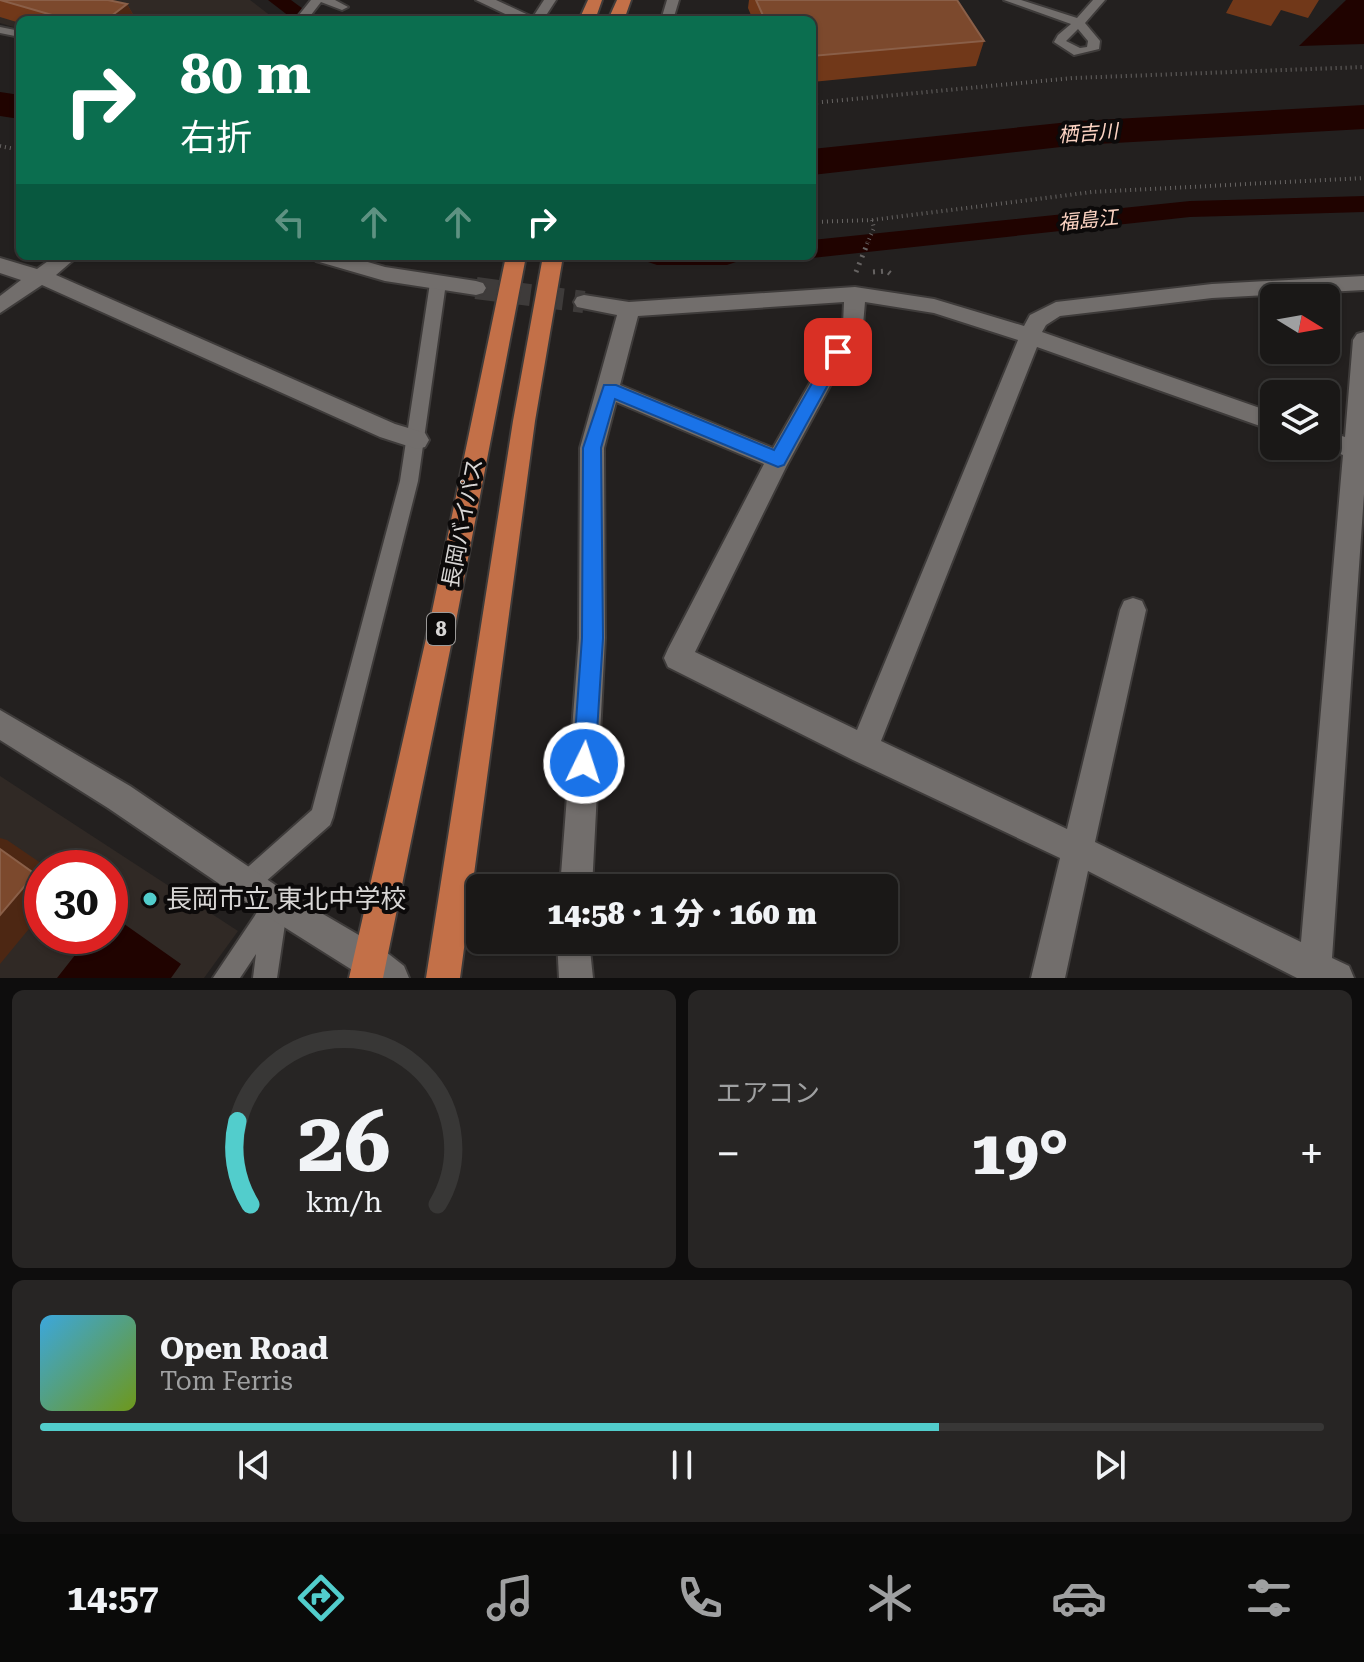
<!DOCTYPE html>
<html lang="ja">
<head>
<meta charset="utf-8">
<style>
	:root { --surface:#1a1817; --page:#272524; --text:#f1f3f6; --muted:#9fa0a1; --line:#383736; --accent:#52cdcc }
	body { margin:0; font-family:"Roboto Serif","Noto Sans JP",serif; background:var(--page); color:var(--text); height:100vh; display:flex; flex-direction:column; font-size:30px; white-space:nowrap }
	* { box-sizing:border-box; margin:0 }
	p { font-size:26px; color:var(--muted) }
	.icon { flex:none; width:44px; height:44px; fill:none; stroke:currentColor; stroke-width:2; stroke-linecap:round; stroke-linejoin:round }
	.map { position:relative; height:978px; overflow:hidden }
	.details { display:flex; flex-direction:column; gap:12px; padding:12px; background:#0e0d0d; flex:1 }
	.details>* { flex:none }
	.banner { position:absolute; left:16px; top:16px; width:800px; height:244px; border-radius:12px; box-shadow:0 2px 6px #0004,0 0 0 2px var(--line); background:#0b6e4f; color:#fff; overflow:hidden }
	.needle { width:52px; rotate:101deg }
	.buttons { position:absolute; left:1260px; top:284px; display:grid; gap:16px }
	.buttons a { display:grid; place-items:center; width:80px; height:80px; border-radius:12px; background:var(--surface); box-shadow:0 2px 6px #0004,0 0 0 2px var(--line); font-size:40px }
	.speed { position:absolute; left:24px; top:850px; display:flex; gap:16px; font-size:40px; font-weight:700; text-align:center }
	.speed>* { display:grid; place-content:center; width:104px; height:104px; border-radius:50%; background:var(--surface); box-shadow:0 2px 6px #0004,0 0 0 2px var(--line); line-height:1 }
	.speed .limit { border:12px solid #d22; background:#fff; color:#111 }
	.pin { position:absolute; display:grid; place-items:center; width:68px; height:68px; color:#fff; margin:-34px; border-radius:16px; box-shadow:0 4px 12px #0006 }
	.me { position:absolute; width:88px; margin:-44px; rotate:4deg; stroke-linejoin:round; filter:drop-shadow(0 0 6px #0008) }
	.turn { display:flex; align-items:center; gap:28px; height:168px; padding:0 32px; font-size:36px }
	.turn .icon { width:104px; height:104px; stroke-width:2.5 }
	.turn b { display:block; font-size:56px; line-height:68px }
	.lanes { display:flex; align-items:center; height:76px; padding:0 32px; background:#0003; justify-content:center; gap:40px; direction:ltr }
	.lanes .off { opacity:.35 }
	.big { font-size:60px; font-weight:800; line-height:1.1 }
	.details .card { flex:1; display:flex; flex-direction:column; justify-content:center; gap:12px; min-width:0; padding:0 28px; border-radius:12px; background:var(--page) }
	.details .dial { align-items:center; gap:0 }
	.dial svg { height:208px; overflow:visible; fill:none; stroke:var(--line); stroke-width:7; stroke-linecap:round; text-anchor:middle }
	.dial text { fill:var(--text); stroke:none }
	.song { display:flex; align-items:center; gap:24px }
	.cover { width:96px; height:96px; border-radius:12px; background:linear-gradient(135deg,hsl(200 70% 55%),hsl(80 70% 35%)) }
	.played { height:8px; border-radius:4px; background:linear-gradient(90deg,var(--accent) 70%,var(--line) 70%) }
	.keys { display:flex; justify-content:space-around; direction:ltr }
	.heat { display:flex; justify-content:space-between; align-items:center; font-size:44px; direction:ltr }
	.details .tiles { flex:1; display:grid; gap:12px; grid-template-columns:1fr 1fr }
	.card:last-child { grid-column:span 2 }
	.trip { position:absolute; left:466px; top:874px; width:432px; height:80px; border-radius:12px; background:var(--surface); box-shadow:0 2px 6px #0004,0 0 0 2px var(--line); font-weight:800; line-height:80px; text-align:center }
	.tabs { display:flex; height:128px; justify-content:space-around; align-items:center; background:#0a0a09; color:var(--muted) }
	.tabs .icon { width:56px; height:56px }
	.tabs .current { color:var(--accent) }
	.tabs b { font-size:36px; color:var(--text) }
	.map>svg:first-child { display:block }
	.built { fill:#302925; fill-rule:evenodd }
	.water { fill:#200300 }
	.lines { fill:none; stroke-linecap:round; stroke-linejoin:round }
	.canal { fill:#200300; fill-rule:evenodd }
	.river { fill:#200300; fill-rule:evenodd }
	.minor-tunnel { stroke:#3e3b3a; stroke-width:22; stroke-dasharray:22 11; stroke-linecap:butt }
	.service-casing { stroke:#3e3b3a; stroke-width:4 }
	.minor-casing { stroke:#3e3b3a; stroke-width:4 }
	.trunk-casing { stroke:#3e3b3a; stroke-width:4 }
	.path-far1 { stroke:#666362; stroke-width:4; stroke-dasharray:1 4; stroke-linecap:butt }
	.path { stroke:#666362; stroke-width:5; stroke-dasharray:2 6; stroke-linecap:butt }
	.service { fill:#726e6c; fill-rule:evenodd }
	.minor { fill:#726e6c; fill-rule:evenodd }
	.trunk { fill:#c37048; fill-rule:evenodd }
	.wall { fill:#713819 }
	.shaded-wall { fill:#4d2713 }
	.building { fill:#7c492d; stroke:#8a5f48; stroke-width:2 }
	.route { fill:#1a73e8; stroke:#114b97; stroke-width:2 }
	.poi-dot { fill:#52cdcc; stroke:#0c0a0a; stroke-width:3 }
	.labels { text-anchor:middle; stroke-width:8; stroke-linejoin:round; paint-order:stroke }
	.far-water-label { font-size:20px; font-style:italic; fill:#fdd4c3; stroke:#0c0a0a }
	.shield { fill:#0c0a0a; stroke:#9b9998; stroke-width:2 }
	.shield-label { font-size:20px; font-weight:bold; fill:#d8d6d5 }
	.street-label { font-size:22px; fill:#d8d6d5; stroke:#0c0a0a }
	.near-poi-label { font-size:26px; fill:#d8d6d5; stroke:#0c0a0a; text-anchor:start }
</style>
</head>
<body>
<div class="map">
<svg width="1364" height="978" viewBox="0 0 1364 978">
	<rect width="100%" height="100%" fill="#23201f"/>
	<g class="built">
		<path d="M0,0h250l26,20h-256v9l-20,-6z"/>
		<path d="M0,776l238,155 -34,47h-204zM42,868h68v68h-68z"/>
	</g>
	<g class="water">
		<path d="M1346,0h18v44l-65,2z"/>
		<path d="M110,914l71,50 -10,14h-114l33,-42h20z"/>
	</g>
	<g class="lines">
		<g class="canal">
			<path d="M268,0h23l27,20h-24z"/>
			<path d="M1364,196v16l-174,5 -378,41 -7,-2h7v-16l378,-39z"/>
			<path d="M644,256h96l-4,6 -9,3h-70l-9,-3z"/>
		</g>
		<g class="river">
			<path d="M0,92l20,3v24l-20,-3z"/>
			<path d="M1364,105v24l-285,16 -267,30v-26l267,-28z"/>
		</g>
		<path class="minor-tunnel" d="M476,288l108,14"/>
		<defs>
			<g id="service">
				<path d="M311,0h24l13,7 -6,3 -21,-8 -14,18h-12z"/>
				<path d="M544,0h12l-13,20h-12z"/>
				<path d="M667,0h12l-6,20h-12z"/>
				<path d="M1004,0h17l56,18 16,-18h12l-20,23 15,18 -1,8 -25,6 -20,-13 4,-7 13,-11zM1078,29l10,12 -1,6 -7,1 -14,-7z"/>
				<path d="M0,27l20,4v6l-20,-4z"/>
				<path d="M438,278l8,5 -28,198 -85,336 -3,8 -74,65 -8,4 -8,-4 -4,-8 4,-8 72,-64 88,-329 30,-198z"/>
				<path d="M276,892l8,4 4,8 -11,74h-24l3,-24 -16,24h-27l55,-82z"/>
			</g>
			<g id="minor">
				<path d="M476,0h20l43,20h-21z"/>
				<path d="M55,256h23l-22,19 339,149 30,9 4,7 -4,7 -8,2 -37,-12 -338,-152 -42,28v-17l21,-16 -21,-7v-15l37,11z"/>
				<path d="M313,256h34l38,11 91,14 7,2 3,5 -3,5 -7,2 -91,-14 -69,-20z"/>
				<path d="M1364,276v14l-152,8 -152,18 -14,9 -4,7 232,81v18l-237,-84 -156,394 186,88 53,-219 4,-9 9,-3 9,3 4,9 -51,232 206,100 42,-487 -25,-9h8v-15l19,6 8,-97 4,-6 7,-2v162l-32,464 17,8 5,12h-57l-209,-107 -23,107h-34l29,-120 -207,-98 -185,-93 -4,-9 4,-9 96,-185 -148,-62 -12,46 1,190 -13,250h-32l19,-250 1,-190 37,-133 -40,-8 -3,-5 3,-5 7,-2 45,7 226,-15 79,12 90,27 6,-11 26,-13 156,-18zM844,302l-1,23 -70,123 -153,-63 18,-69zM865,302l69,11 84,27 -161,390 -162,-78 92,-187 76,-140z"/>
				<path d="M0,710l130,76 157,107 94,55 23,18 5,12h-44l-100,-63 -157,-107 -108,-68z"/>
				<path d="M557,940h32l4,38h-34z"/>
			</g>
			<g id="trunk">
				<path d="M588,0h14l-7,20h-16z"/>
				<path d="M617,0h14l-7,20h-16z"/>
				<path d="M506,256h20l-70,365 -73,357h-34l81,-357z"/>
				<path d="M543,256h20l-28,165 -75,557h-34l87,-557z"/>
			</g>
		</defs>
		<use href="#service" class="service-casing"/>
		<use href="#minor" class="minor-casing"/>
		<use href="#trunk" class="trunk-casing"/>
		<g class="path-far1">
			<path d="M812,103l261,-25 291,-11"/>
			<path d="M0,146l20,4"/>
			<path d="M812,222l60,-2 220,-28 272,-14"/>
			<path d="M867,244l7,-16 -2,-8"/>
		</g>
		<g class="path">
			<path d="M856,272l12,-30"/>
			<path d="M873,272l14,-1 6,5"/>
		</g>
		<use href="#service" class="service"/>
		<use href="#minor" class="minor"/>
		<use href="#trunk" class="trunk"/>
	</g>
	<g class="wall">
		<path d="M0,0l121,3 6,1 9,16h-116v3l-20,-6z"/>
		<path d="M749,0h208l27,41 -8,25 -164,16v-62h-59l-5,-12z"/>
		<path d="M1233,0h86l-11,18 -27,-8 -10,16 -45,-13z"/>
	</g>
	<g class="shaded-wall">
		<path d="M127,4l9,16h-30z"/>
		<path d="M0,838l7,2 41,28h-6v45l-42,51z"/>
	</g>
	<g class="building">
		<path d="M0,0h108l19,4 -21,16h-26l-28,-5z"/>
		<path d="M756,0h201l27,41 -172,15v-36h-47z"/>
		<path d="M0,849l35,25 -35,41z"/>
	</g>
	<path class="route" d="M838,346l8,6 -62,113 -6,2 -163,-68 -14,49 2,190 -8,125 -3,8 -8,3 -8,-3 -3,-8 9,-125 1,-190 21,-63h12l158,65 58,-102z"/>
	<circle class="poi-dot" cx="150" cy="899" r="8"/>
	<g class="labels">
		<g class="far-water-label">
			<text transform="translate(1088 133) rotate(-4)" y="7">栖吉川</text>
			<text transform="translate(1088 220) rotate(-6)" y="7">福島江</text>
		</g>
		<rect class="shield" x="427" y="613" width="28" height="32" rx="6"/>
		<g class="shield-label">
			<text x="441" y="636">8</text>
		</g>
		<g class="street-label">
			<text transform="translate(462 523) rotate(-79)" y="8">長岡バイパス</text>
		</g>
		<g class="near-poi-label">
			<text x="166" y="908">長岡市立 東北中学校</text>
		</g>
	</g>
</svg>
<div class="buttons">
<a><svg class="needle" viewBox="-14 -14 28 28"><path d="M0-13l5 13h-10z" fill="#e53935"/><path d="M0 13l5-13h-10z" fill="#9fa0a1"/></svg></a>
<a><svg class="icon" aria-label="layers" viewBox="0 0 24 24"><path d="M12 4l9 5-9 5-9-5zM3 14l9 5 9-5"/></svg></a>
</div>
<div class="speed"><div class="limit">30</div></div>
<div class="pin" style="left:838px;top:352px;background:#d93025"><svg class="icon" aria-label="arrive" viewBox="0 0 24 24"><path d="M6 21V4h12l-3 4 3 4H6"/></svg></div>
<svg class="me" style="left:584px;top:763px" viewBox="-20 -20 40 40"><circle r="17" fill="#1a73e8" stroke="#fff" stroke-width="3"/><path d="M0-11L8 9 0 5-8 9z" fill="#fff"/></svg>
<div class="trip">14:58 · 1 分 · 160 m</div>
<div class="banner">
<div class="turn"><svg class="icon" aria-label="right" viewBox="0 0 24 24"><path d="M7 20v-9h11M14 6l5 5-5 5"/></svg><div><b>80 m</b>右折</div></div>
<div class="lanes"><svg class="icon off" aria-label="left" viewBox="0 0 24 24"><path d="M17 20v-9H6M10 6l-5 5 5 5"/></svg><svg class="icon off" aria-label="ahead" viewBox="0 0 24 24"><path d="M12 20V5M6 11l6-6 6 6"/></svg><svg class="icon off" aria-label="ahead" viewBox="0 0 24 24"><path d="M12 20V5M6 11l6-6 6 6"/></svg><svg class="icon" aria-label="right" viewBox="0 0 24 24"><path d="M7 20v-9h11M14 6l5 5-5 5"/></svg></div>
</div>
</div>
<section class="details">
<div class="tiles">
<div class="card dial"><svg viewBox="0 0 100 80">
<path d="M14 69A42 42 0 1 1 86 69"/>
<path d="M14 69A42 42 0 0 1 9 37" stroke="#52cdcc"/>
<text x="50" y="56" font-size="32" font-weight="700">26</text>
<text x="50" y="72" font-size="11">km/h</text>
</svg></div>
<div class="card"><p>エアコン</p>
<div class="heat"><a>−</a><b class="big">19°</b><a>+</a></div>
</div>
<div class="card">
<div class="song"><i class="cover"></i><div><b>Open Road</b><p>Tom Ferris</p></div></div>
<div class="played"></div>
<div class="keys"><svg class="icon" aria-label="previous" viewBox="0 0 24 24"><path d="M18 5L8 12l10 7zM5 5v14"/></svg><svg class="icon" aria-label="pause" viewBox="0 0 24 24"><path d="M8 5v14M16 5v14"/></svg><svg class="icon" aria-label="next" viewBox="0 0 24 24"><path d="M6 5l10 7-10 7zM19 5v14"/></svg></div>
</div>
</div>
</section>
<nav class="tabs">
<b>14:57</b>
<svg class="icon current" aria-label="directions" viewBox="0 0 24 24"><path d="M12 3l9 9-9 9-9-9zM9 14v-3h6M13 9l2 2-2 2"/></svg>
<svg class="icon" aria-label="music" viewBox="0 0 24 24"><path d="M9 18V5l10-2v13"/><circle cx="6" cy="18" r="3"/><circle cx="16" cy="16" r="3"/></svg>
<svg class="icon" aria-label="phone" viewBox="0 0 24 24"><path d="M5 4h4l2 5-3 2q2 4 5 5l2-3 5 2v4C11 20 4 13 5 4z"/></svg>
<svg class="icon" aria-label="climate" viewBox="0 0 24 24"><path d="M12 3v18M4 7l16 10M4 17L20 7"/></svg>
<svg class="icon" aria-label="car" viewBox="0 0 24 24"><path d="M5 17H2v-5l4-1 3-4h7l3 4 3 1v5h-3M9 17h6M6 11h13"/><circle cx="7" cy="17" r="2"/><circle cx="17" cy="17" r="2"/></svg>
<svg class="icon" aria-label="filters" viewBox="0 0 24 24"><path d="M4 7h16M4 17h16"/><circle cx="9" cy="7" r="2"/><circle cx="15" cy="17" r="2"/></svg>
</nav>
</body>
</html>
